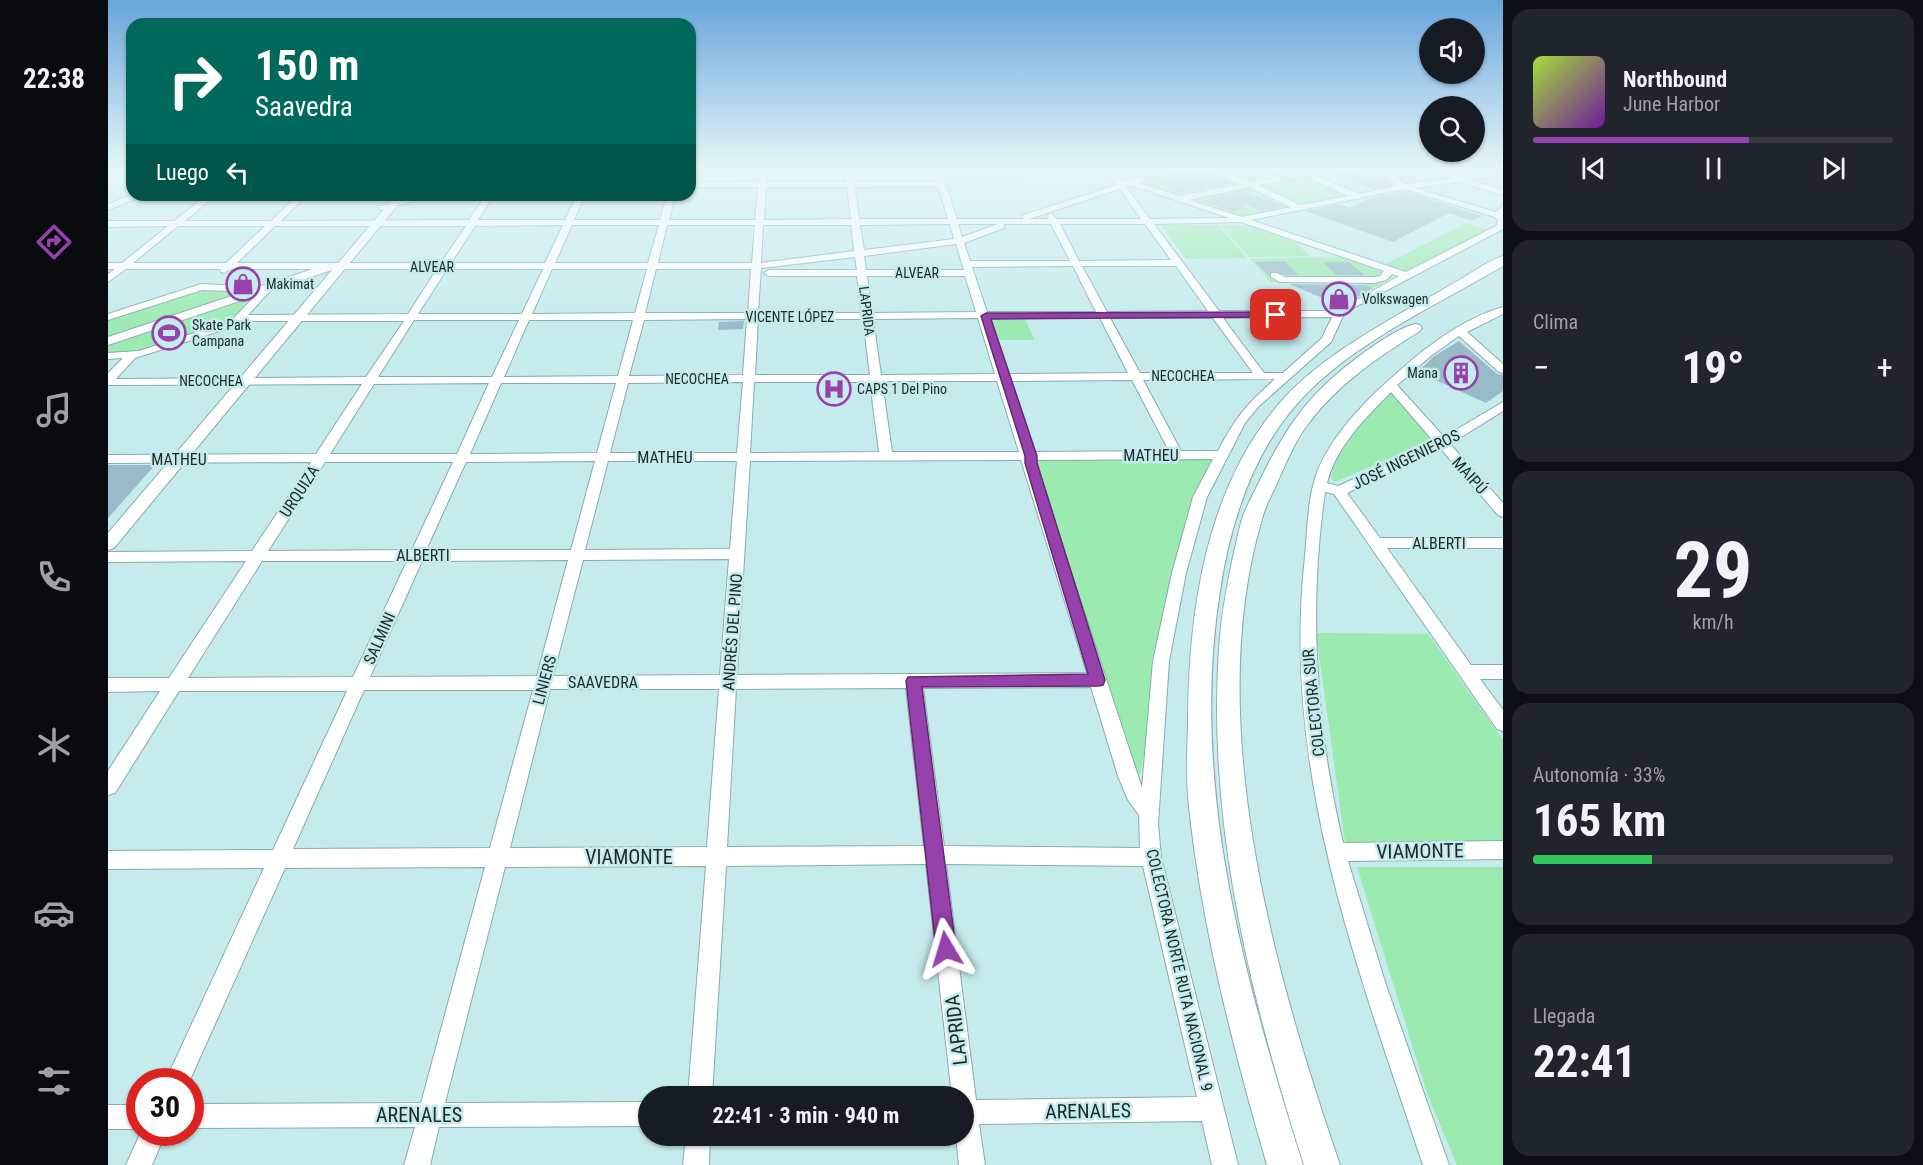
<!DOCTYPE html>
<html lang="es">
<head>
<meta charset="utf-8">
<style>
	:root { --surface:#171b24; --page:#20242c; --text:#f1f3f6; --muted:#9ea1a6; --line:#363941; --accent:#9741ad }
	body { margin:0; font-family:"Roboto Condensed",sans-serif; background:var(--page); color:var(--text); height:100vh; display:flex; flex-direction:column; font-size:22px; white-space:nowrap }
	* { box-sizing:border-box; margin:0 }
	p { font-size:20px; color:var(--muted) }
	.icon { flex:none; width:33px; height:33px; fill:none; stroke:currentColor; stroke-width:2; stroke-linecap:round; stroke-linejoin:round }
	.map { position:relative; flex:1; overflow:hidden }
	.details { display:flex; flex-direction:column; gap:9px; padding:9px; background:#0d0f14; width:420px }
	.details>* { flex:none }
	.top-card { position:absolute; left:18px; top:18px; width:570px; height:183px; border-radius:18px; box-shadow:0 2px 4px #0004; background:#00695c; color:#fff; overflow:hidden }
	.controls { position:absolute; left:1311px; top:18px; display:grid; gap:12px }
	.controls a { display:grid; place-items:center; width:66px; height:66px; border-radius:50%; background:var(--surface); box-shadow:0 2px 4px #0004; font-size:30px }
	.speed { position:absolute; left:18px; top:1068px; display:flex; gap:12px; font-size:30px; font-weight:700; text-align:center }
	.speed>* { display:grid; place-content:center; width:78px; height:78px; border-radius:50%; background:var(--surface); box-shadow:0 2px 4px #0004; line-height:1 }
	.speed .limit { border:9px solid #d22; background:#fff; color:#111 }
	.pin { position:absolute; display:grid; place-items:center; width:51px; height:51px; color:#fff; margin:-26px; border-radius:12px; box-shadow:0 3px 9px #0006 }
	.me { position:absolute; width:66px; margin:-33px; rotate:353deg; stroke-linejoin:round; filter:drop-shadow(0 0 4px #0008) }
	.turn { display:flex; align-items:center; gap:21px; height:126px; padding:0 30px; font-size:27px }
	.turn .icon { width:78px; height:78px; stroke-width:2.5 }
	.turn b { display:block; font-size:42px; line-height:51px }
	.then { display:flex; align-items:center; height:57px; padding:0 30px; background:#0003; gap:12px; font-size:22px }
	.big { font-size:45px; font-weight:700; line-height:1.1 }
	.details .tile { flex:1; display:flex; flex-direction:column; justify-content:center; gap:9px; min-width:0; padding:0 21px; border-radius:18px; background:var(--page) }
	.details .dial { align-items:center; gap:0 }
	.dial b { font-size:78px; line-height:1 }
	.song { display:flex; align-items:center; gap:18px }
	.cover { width:72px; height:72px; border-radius:9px; background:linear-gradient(135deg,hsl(80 70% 55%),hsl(280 70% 35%)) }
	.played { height:6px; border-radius:3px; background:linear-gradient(90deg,var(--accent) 60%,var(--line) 60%) }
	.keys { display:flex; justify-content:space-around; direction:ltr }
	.heat { display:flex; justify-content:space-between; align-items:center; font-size:33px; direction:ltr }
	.charge { height:9px; border-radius:4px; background:linear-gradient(90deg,#34c759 33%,var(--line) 0) }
	.trip { position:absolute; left:530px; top:1086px; width:336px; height:60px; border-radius:30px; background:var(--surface); box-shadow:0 2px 4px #0004; font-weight:700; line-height:60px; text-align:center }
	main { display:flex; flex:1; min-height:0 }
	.menu { display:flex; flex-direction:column; width:108px; justify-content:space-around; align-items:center; background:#090b0e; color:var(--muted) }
	.menu .icon { width:42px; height:42px }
	.menu .selected { color:var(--accent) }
	.menu b { font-size:27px; color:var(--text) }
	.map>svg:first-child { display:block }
	.green { fill:#9beab0 }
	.building { fill:#99bac7 }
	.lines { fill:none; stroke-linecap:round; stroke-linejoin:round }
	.minor-casing { stroke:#88acae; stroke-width:2 }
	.major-casing { stroke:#88acae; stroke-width:2 }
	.highway-casing { stroke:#88acae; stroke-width:2 }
	.minor { fill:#fff; fill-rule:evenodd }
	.major { fill:#fff; fill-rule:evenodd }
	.highway { fill:#fff; fill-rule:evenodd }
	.route { fill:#9741ad; stroke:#622a70; stroke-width:1.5 }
	.labels { text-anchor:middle; stroke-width:5; stroke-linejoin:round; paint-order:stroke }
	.far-street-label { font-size:14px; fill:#1b2a2a; stroke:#c5ebed }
	.far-poi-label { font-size:14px; fill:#1b2a2a; stroke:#c5ebed; text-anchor:start }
	.street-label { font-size:16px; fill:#1b2a2a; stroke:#c5ebed }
	.near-street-label { font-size:20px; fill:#1b2a2a; stroke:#c5ebed }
</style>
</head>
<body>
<main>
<nav class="menu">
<b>22:38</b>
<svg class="icon selected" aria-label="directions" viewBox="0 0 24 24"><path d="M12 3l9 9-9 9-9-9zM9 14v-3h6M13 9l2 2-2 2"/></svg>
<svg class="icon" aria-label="music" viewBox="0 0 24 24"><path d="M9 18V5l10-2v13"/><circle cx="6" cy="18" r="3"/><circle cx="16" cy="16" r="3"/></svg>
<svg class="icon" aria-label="phone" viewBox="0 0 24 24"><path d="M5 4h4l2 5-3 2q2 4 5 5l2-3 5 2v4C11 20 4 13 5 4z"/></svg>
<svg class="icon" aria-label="climate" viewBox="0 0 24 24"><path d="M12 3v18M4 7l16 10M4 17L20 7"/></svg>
<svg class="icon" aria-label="car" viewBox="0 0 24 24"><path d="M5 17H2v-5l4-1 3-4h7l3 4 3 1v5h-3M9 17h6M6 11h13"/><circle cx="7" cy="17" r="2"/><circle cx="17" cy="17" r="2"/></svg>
<svg class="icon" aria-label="filters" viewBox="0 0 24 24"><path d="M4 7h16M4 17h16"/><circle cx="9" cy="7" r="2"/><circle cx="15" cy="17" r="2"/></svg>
</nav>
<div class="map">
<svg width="1395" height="1165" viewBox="0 0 1395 1165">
	<rect width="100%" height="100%" fill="#c5ebed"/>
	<g class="green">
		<path d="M911,167l7,14h-75l-5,-13z"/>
		<path d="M1079,167h6l47,18 -59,12 -39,-15z"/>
		<path d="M1097,167h110l4,3 -67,13z"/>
		<path d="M1197,175l45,21 -51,10 -44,-21z"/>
		<path d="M1139,188l6,1 39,19 -50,10 -50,-19z"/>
		<path d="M1359,223l20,7 -83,42 -20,-7z"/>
		<path d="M1053,225h57l29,33 -61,1z"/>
		<path d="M1112,225h24l51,17 15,14 -61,1z"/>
		<path d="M1236,257l50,20 -21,11 -23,-7 -79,1 -21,-23z"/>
		<path d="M92,289l49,1 -141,48v-17l5,-5z"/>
		<path d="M141,298h7l-21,22 -93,32h-34v-7z"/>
		<path d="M884,318h33l9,22h-35z"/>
		<path d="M1283,392l40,48 -96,42 -4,-4c5,-29 41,-65 60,-86z"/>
		<path d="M1115,455l-23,42 -39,164 -21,114 -7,-10 -102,-309z"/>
		<path d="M1208,633l112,1 75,106v101l-158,1z"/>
		<path d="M1249,867h146v298h-46l-30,-72z"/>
	</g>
	<g class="building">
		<path d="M1215,167h27l14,10h19l9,8 -18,4 -48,-17z"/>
		<path d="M1088,169l37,14 -55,10 -24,-12 24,-4 -6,-3z"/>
		<path d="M1136,190l22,11 5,-1 13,6 -24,5 -13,-7 -13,8 -33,-11z"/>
		<path d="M1296,191l79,25 -11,5 -23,-8 -56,29 -88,-31 34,-7 10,4 22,-10z"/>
		<path d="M1177,261l13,14h-12l-15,-4 -2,5 -14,-14z"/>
		<path d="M1215,262h26l15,13h-28z"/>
		<path d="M1181,284l75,1 9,3 -31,18z"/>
		<path d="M636,321l-1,8 -25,1 1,-8z"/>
		<path d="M1351,341l38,33 6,1v16l-17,12 -68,-31 15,-15z"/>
		<path d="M0,465h47l-47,53z"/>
	</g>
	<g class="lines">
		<defs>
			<g id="minor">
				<path d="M651,167h8l-1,15h80l-2,-15h8l2,15h83l-5,-15h8l17,52h66v-4l94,-30 -13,-18h8l11,15 48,-15h11l-43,16 41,13 61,-12 -45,-17h10l44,15 71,-15 3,5 -12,2 47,20 38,-8 -23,-19h8l24,17 46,-6 -16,-11h9l16,10 42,-6v4l-33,5 33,10v5l-44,-13 -44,6 81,24 7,-7v24l-148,78 -12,9 -12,26 -73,65 -13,16 -38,74 -21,76 -17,88 -11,163 3,33 77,308h-26l-10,-44 -223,3 6,41h-26l-3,-29h7v-40h-11l-26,-232 -200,2 -14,230h-24l18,-230 -201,1 -60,236 203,-1v24l-209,1 -9,38h-26l11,-38 -225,1v-24l231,-1 64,-236 -200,1 -96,214h-24l99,-214 -156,1v-18l165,-1 74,-159h-168l-64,102 -7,2v-24l52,-80 -52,1v-14h61l77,-117 -138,1v-10l144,-1 59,-89 -203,1v-8l208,-1 46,-70 -254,1v-12l15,-15 -15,1v-6l31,-2 92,-30 28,-29 -57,-2 -94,30v-6l93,-30 69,3v4l-22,24 160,-1 29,-45h-206l-7,4 -3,-1 -1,-3h-94l-18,13v-8l7,-5h-7v-6h14l46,-37 -60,1v-6h66l33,-26h9l-31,26h86l27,-26h9l-26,26 188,-1 17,-25h8l-16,25h87l12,-25h8l-11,25h86l7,-25h8l-6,25h86l3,-33h-68v-4l68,-1zM1195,176l46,20 -49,9 -42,-20zM1023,185l98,33 -79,1 -24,-32zM830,186l10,33h-89l-4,-32zM658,187h81l4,32 -87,1zM1141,187l42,20 -49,10 -53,-17zM1012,189l21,30h-84l-6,-6 -4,3 1,3h-19zM1296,189l91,28 3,4 -2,5 -90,46 -155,-52zM1133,222l143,49 -4,5 -6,1h-89l-8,-4h-6v4l9,5 94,1 12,-3 6,-6 7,2 -62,35h-118l-65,-87zM842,224l4,15 -90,11 -4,-25zM850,224h40l-36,13zM896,224h47l19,37h-100l-6,-18 40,-15zM952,224h85l26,36 -92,1zM455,225l-18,38h-94l24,-37zM464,225h87l-11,38h-93zM559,225h88l-3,38h-94zM655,225h88l3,26 -93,12zM70,226h87l-39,37h-93zM167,226h191l-25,37h-204zM848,244l8,26h-98l-2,-14zM747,257l2,13h-88l-5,3 5,3h88l5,37h-104l3,-45zM965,266l23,46h-109l-15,-45zM974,266h94l32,45 -101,1zM339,269h96l-21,45h-104zM444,269h95l-12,44 -103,1zM548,269h95l-3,44h-103zM759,276h98l11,36 -104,1zM1224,317l-10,21 -39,35h-19l-41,-55zM870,318l17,56 -114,1 -8,-56zM881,318h111l28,55 -121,1zM1002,318h103l40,55h-113zM639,319l-4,56 -114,1 15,-56zM650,319h105l7,56h-115zM306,320h105l-27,57h-114zM421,320h104l-15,56 -114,1zM135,321h161l-38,56 -250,2 19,-21 104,-33zM1167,379c-28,25 -40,39 -57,72h-37l-38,-71zM1024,380l37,71 -137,1 -23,-71zM774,381h115l22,71h-127zM635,382l-6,71h-127l18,-70zM646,382h116l9,70 -129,1zM381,383l-32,71h-127l44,-70zM393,383h115l-19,70 -127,1zM1105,459l-20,38 -21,76 -19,88 -11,127 -108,-328zM913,460l66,213 -350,2 13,-214zM487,461l-24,89h-145l40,-88zM500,461h129l-7,88 -145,1zM217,462h128l-41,88 -144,1zM621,559l-9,116 -167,1 30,-116zM460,560l-31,116 -167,1 52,-116zM154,561h145l-54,116 -165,1zM983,687l27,89 10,24 11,15 1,33 -196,-2 -21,-158zM798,688l18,158 -197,1 9,-158zM442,689h169l-12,158 -197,1zM256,690h169l-43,158 -197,1zM838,864l197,2 54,231 -221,3z"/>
				<path d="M313,195h15l-55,15 -4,-3z"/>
				<path d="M1395,307v7l-36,18 36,32v9l-4,-1 -40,-36 -27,19 -35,30 47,52 59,-35v9l-53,33 53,59v14l-5,-2 -57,-66 -94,44 33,45h123v10h-116l84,117h32v14h-23l23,31v21l-6,-2 -163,-235 -9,-2c-17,118 -9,235 18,351l160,-2v18l-155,2 38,124 63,180h-26c-65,-196 -140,-389 -119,-599 4,-32 2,-66 14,-96 15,-37 50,-72 79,-97 30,-27 67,-55 106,-66zM1283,392l44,51 -97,43 -11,-3c9,-36 38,-65 64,-91z"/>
				<rect x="0" y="1105" width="32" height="24"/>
				<path d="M33,1132h25l-14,33h-26z"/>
				<path d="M578,1136h24l-1,29h-26z"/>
			</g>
			<g id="major">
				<path d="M24,195h13l-37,15v-6z"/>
				<path d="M288,195h10l-292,353 -6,2v-17l224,-263 -224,75v-8l217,-72 4,-1 6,3z"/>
			</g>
			<g id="highway">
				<path d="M1395,256v10c-68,40 -155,79 -207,139 -45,52 -66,120 -76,186 -31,196 25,389 83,574h-36c-34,-117 -65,-237 -78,-358 -3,-27 -2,-54 -1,-80 0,-114 17,-242 97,-330 33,-35 75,-60 116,-84 22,-12 43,-24 65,-37 11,-7 24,-16 37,-20z"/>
				<path d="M1307,324l5,1 2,3 -2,3c-42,26 -82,53 -112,93 -13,17 -21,37 -30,57 -5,12 -13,25 -16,38 -60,202 12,453 78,646h-36c-53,-167 -97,-340 -85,-516 2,-34 8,-64 15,-97 3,-11 5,-25 9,-36 5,-13 12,-25 18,-38 18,-37 38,-70 69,-98 19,-17 61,-50 85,-56z"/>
			</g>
		</defs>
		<use href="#minor" class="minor-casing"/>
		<use href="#major" class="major-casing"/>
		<use href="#highway" class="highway-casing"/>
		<use href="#minor" class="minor"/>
		<use href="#major" class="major"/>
		<use href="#highway" class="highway"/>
	</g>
	<linearGradient id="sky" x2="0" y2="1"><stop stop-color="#69a5dc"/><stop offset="0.51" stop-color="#e5f6f7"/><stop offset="1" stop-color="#e5f6f7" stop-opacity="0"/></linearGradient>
	<rect width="1395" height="330" fill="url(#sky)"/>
	<path class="route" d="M1168,312l3,1v4l-288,2 46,137v7l68,217 -2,5 -5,1 -176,1 34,262 -3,7 -7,2 -7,-2 -3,-7 -30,-268 2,-4 180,-3 -63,-211v-7l-44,-140 5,-3z"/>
	<defs>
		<symbol id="shop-ring" viewBox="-11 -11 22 22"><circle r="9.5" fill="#c5ebed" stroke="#9741ad" stroke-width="1.5"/><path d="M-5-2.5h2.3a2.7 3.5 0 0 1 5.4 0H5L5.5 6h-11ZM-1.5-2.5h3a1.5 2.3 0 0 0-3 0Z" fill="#9741ad"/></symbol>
		<symbol id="stadium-ring" viewBox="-11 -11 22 22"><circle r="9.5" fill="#c5ebed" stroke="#9741ad" stroke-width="1.5"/><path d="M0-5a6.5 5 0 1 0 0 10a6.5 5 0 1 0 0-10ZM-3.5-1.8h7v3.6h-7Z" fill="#9741ad"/></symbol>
		<symbol id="building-ring" viewBox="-11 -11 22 22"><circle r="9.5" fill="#c5ebed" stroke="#9741ad" stroke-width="1.5"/><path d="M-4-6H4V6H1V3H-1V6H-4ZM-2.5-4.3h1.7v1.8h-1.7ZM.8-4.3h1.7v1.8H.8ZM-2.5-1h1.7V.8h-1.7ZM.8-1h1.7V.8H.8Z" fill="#9741ad"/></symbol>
		<symbol id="hospital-ring" viewBox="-11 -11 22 22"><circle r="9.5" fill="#c5ebed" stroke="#9741ad" stroke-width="1.5"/><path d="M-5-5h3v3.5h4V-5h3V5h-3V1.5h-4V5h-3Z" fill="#9741ad"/></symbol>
	</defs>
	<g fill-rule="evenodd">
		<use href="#shop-ring" x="116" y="265" width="38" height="38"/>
		<use href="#shop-ring" x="1212" y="280" width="38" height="38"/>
		<use href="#stadium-ring" x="42" y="314" width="38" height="38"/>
		<use href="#building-ring" x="1334" y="354" width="38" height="38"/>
		<use href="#hospital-ring" x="707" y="370" width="38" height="38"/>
	</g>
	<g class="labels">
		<g class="far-street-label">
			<text x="324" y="272">ALVEAR</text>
			<text x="809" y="278">ALVEAR</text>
			<text transform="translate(759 311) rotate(83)" y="5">LAPRIDA</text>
			<text x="682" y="322">VICENTE LÓPEZ</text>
			<text x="1075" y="381">NECOCHEA</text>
			<text x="589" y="384">NECOCHEA</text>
			<text x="103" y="386">NECOCHEA</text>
		</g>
		<g class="far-poi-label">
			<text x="158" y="289">Makimat</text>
			<text x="1254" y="304">Volkswagen</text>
			<text x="84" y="330">Skate Park<tspan x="84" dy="16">Campana</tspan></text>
			<text x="1330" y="378" text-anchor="end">Mana</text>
			<text x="749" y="394">CAPS 1 Del Pino</text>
		</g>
		<g class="street-label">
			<text x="1043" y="461">MATHEU</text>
			<text x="557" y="463">MATHEU</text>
			<text x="71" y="465">MATHEU</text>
			<text transform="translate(1298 459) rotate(-26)" y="6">JOSÉ INGENIEROS</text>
			<text transform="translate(1362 475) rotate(48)" y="6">MAIPÚ</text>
			<text transform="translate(191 491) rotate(-57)" y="6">URQUIZA</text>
			<text x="1331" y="549">ALBERTI</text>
			<text x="315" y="561">ALBERTI</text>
			<text transform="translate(624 632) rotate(-86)" y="6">ANDRÉS DEL PINO</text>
			<text transform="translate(271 638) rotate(-66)" y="6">SALMINI</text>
			<text transform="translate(436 680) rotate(-75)" y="6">LINIERS</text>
			<text x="495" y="688">SAAVEDRA</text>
			<text transform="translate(1205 703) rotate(-96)" y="6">COLECTORA SUR</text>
			<text transform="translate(1072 970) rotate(77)" y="6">COLECTORA NORTE RUTA NACIONAL 9</text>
		</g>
		<g class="near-street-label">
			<text transform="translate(1312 851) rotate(-1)" y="7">VIAMONTE</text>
			<text x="521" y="864">VIAMONTE</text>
			<text transform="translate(848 1030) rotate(-97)" y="7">LAPRIDA</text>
			<text transform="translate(980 1111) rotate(-1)" y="7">ARENALES</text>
			<text x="311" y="1122">ARENALES</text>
		</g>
	</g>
</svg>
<div class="controls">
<a><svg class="icon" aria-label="sound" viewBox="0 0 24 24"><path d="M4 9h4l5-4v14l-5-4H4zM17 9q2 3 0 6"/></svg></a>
<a><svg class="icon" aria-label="search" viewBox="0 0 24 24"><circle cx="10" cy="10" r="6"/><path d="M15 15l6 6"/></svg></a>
</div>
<div class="speed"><div class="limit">30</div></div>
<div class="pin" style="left:1168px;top:315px;background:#d93025"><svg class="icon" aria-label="arrive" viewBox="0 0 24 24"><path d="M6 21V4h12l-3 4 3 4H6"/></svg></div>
<svg class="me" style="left:838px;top:949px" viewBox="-20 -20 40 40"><path d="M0-17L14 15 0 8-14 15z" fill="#9741ad" stroke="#fff" stroke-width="4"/></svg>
<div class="trip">22:41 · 3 min · 940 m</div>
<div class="top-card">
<div class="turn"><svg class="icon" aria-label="right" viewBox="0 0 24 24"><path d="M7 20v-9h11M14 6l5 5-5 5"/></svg><div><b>150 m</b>Saavedra</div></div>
<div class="then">Luego<svg class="icon" aria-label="left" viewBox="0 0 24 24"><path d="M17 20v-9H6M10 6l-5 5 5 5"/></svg></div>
</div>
</div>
<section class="details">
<div class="tile">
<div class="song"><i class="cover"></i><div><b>Northbound</b><p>June Harbor</p></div></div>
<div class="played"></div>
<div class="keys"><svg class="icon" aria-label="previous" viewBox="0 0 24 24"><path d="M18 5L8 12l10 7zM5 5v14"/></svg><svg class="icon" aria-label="pause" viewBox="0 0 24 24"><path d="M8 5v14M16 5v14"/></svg><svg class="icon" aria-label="next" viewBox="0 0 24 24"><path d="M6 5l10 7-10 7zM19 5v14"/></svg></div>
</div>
<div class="tile"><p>Clima</p>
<div class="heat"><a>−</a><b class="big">19°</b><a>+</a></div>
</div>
<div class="tile dial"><b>29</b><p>km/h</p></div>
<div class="tile"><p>Autonomía · 33%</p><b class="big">165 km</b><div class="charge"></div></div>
<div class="tile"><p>Llegada</p><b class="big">22:41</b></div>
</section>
</main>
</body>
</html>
